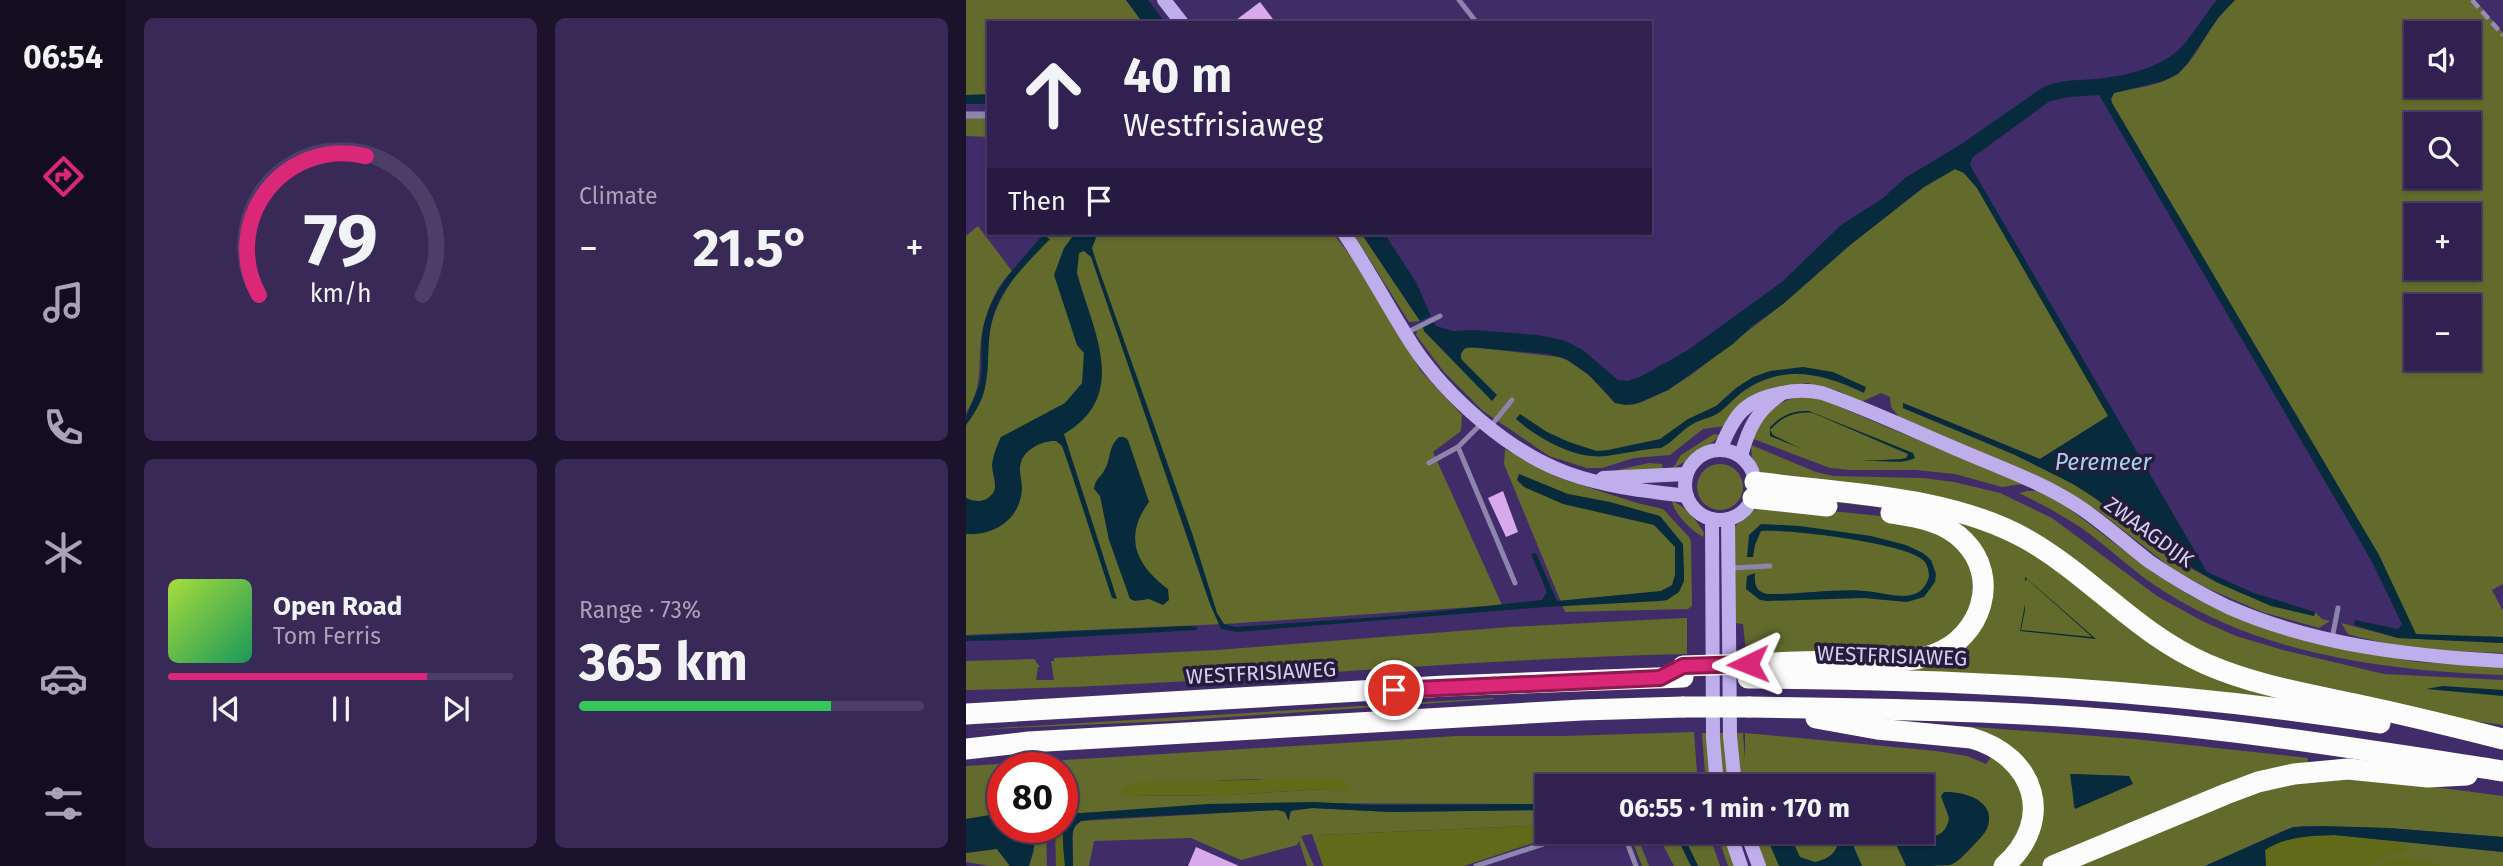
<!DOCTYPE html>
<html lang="en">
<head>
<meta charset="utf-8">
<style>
	:root { --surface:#312150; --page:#392957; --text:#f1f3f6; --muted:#a8a3b7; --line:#4c3e67; --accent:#db2777 }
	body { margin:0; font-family:"Fira Sans",sans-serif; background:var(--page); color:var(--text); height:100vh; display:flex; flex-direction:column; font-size:26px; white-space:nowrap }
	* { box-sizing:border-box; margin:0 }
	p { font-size:23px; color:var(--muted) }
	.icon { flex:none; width:38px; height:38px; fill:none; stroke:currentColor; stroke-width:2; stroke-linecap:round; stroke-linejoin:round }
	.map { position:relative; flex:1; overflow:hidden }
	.details { display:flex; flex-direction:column; gap:18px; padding:18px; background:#1b122c; width:840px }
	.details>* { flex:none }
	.guide { position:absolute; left:21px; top:21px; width:665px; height:214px; border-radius:0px; box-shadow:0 2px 5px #0004,0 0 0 2px var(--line); background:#312150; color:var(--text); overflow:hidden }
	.fabs { position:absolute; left:1438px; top:21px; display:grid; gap:14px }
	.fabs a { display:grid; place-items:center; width:77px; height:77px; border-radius:0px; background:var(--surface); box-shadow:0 2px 5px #0004,0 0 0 2px var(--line); font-size:35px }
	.speed { position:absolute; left:21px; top:752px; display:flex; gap:14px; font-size:35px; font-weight:700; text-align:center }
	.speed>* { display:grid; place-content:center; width:91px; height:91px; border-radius:50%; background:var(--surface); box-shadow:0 2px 5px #0004,0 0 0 2px var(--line); line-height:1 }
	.speed .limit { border:10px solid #d22; background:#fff; color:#111 }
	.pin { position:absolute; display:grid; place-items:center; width:60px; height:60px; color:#fff; margin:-30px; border:4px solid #fff; border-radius:50%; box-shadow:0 2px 7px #0007 }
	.me { position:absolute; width:77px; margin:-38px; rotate:268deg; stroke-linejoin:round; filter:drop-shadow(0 0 5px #0008) }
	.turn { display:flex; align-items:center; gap:24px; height:147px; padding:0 21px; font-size:32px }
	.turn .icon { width:91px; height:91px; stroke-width:2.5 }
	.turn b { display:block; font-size:49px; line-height:60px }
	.then { display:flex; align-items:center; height:66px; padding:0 21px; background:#0003; gap:14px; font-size:26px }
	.big { font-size:52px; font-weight:700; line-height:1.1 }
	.details .widget { flex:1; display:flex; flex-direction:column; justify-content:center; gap:10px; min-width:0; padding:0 24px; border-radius:10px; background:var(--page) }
	.details .dial { align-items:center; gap:0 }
	.dial svg { height:182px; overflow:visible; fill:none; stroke:var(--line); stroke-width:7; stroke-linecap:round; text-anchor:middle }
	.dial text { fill:var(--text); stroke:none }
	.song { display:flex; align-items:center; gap:21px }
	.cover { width:84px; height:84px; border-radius:10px; background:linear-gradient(135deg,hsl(80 70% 55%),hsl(150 70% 35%)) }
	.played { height:7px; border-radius:4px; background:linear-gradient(90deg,var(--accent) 75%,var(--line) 75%) }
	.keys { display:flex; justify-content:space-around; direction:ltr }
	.heat { display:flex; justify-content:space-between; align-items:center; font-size:38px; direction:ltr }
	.charge { height:10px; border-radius:5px; background:linear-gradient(90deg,#34c759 73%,var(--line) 0) }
	.details .tiles { flex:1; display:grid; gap:18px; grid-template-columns:repeat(2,1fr) }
	.trip { position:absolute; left:569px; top:774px; width:399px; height:70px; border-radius:0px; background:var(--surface); box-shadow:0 2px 5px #0004,0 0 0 2px var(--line); font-weight:700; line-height:70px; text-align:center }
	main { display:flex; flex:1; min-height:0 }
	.tabs { display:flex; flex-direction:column; width:126px; justify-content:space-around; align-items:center; background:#140d20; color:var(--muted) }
	.tabs .icon { width:49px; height:49px }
	.tabs .on { color:var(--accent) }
	.tabs b { font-size:32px; color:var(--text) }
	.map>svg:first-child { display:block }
	.green { fill:#626b2c; fill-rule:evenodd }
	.forest { fill:#616a18 }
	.water { fill:#072b3d; fill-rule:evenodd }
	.building { fill:#d8aaeb }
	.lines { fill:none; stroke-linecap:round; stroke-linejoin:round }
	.lane { stroke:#8e85ac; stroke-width:5 }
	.street { stroke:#8e85ac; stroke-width:7 }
	.secondary { stroke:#beaeec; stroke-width:14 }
	.highway { stroke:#fcfcfc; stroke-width:21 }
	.rail { stroke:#988aba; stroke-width:4.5; stroke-dasharray:10 5; stroke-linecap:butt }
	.highway-bridge { stroke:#fcfcfc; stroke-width:21 }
	.route-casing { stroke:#8e194d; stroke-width:18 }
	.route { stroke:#db2777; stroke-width:12 }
	.labels { text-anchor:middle; stroke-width:7; stroke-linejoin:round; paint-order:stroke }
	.street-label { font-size:21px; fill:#d6cdf2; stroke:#241c38 }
	.water-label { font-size:23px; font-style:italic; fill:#a3d2ef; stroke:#241c38 }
</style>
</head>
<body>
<main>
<nav class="tabs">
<b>06:54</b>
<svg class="icon on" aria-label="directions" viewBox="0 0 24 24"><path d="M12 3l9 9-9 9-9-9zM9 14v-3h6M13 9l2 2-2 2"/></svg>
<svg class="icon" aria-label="music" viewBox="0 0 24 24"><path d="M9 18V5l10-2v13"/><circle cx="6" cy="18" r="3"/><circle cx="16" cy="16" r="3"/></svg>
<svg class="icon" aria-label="phone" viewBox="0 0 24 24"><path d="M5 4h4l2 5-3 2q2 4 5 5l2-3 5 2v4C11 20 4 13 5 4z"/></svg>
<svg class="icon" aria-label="climate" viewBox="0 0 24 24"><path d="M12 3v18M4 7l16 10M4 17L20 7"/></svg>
<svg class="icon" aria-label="car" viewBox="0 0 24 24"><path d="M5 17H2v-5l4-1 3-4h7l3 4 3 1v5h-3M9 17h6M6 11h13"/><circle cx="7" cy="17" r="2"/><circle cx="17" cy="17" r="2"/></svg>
<svg class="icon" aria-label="filters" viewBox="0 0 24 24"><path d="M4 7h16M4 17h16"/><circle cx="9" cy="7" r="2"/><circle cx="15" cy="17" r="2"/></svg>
</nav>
<section class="details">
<div class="tiles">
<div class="widget dial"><svg viewBox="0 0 100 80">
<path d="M14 69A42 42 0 1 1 86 69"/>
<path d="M14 69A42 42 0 0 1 61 8" stroke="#db2777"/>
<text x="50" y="56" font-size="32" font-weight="700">79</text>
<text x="50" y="72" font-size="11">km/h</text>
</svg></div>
<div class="widget"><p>Climate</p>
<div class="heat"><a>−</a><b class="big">21.5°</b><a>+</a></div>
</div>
<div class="widget">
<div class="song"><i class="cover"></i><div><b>Open Road</b><p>Tom Ferris</p></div></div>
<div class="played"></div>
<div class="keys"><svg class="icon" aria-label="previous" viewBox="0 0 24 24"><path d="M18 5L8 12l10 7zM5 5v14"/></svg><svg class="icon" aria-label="pause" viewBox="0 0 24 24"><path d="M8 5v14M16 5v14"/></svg><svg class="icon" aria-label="next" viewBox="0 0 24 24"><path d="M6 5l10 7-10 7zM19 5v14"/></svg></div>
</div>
<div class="widget"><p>Range · 73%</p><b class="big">365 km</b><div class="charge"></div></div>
</div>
</section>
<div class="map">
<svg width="1537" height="866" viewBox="0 0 1537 866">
	<rect width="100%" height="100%" fill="#412c6a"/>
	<g class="green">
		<path d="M0,0h160l17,23h-154v78l-23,-1z"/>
		<path d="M1269,0h240l28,33v551l-11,6 11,21v26l-87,-2 -38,-80 -266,-452 -1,-4 3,-6c20,-5 47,-7 63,-19 22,-16 33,-54 58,-74zM1451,33h52v53h-52zM1451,124h52v53h-52zM1451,215h52v53h-52zM1451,306h52v53h-52z"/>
		<path d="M0,117h23v20l-23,-1z"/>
		<path d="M989,169l9,4 13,15 132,228 -69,43 -137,-56v5c56,24 116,45 170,76 33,19 60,45 90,67 47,32 96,52 151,65l1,-4 7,7 8,2 -11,7 -57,-16 -53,-23 -35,-19 -73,-57 -39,-25 -163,-71 -8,-10 -1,-10 -9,-4 -20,9 -22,-11 -32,-8 -35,5 -11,4 -36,34 -22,3 -33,26 -36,3 -32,10h-15l-38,-12 -66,-45 -39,-39 -28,-37 1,-5 6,-4 1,5 72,64 -33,-33 -3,-6 4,-7 9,-2 86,10c22,7 41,28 56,46l17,2 10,-3 26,-12 23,-15 92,-71 67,-59 74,-58z"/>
		<path d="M12,226l34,45c-17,16 -28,45 -31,69 -3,28 2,48 -15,73v-177z"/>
		<path d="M83,233h284l19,25 69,113 41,44 -1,16 -28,21 69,153 -277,19 -259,11v-210c8,-11 16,-24 19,-38 6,-25 0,-50 10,-74 11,-30 35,-54 54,-80z"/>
		<path d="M387,233h8l59,88 -11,1z"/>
		<path d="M832,397h16l11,4 198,83 -21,3 -47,-13 -39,-4h-65l-21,-2 -79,-30c6,-20 26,-37 47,-41z"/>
		<path d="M748,434l6,1c-5,7 -40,31 -47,33l8,-13z"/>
		<path d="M785,445l65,27 17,4 90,2 31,4 46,11 52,25 105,78 45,25 34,15 47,14 101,24 119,6v45l-67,-9 -135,-28 -119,-41 -146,-109 -274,-64 -10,-16z"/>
		<path d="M539,449l51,28 81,26 26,6 26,28 2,5 1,64 -4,3 -123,3 -61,-148z"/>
		<path d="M683,463l13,1 1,6 -50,1z"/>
		<circle cx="754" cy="487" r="23"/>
		<path d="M1061,491h12l28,16 85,65 39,24 37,17 144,41 45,8 86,5v8c-116,-4 -238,-20 -338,-83 -31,-19 -56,-45 -85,-65 -20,-13 -40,-24 -61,-34z"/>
		<path d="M806,495l137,10 101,29 115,87 189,84 -424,-35 80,-33 7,-89 -83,-39z"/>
		<path d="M706,501c12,4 26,21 32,32l-1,4c-11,-6 -29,-23 -31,-36z"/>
		<path d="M807,505l117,12 56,18 27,30 -1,50 -37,34 -165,9 -24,-5 -3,-29 -9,-1v-95c10,-13 23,-22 39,-23z"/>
		<path d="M718,618h3v36c-241,5 -480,32 -721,36v-29l68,-2 6,8h-2l-2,13h18l-3,-19h3v-3l163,-8 293,-23z"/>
		<path d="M1375,623l57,15 105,5v10c-52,-2 -105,-4 -155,-19z"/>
		<path d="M527,698l1,1 -323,22 -205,9z"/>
		<path d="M915,720l253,19 174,19 -1,5 -149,53 -117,50h-30l16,-18 -5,-86zM1105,774l58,2 1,1 -56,31z"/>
		<path d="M728,732l4,54h-151v18l-274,-1 -211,11v-46h-59v45l-37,6v-53l491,-30h106zM293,779l87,13 -23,-3 -95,6 -99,1 95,-16z"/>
		<path d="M736,733h8l4,53h-8z"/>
		<path d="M752,733h8l5,53h-9z"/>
		<path d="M769,733h8l2,28v-28l191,18 31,5 19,8 8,-11 27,29 5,43 -31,41h-231l-14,-35h172v-45h-142l-4,-9 -3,1 4,8h-38z"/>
		<path d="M1382,779l71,6 84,11v41l-115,-9 -85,-2 -18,4 -80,36h-129l170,-70 37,-11z"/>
		<path d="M346,808l79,4 156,-2v15l-227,10 -4,10 -4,-11 -11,2 13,30h-7l-8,-25 -2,4 -56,15 -50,-22 -97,3 -5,25h-16v-37l8,-8 197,-11 7,2 3,8 4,-10z"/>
		<path d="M66,828h14l1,38h-18l5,-15z"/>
		<path d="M669,831h9l5,6 -11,1 11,28h-7l-11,-29z"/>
		<path d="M690,831h18l17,35h-17z"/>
		<path d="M715,831h27l12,35h-22z"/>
		<path d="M750,831h8l12,35h-8z"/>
		<path d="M1440,842l97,10v14h-149l51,-19z"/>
		<path d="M25,848l6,1 13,17h-20l-24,-4v-9z"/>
	</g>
	<g class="forest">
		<path d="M352,778l22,2 7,3 1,5 -2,4 -23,-3 -95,6 -100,1 -9,-5 11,-8z"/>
		<path d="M96,814h7l-3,2 -3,25 2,25h-9l-1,-38h7z"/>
		<path d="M581,825v6h22l-105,35h-141l-7,-21 4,-10z"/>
		<path d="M1368,835l72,7 -1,11 -18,2 -16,11h-105l-1,-16c22,-14 44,-14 69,-15z"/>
		<path d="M1434,857l40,7 -1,2h-60l9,-6z"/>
	</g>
	<g class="water">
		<path d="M160,0h22l18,23h-23z"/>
		<path d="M1251,0h18l-17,18 -31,46 -9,10 -15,7 -49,12 -3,6 1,4 267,452 37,79 87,3v6l-105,-5 -44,-13 1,-5 43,9 4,-5 -31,-64 -272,-465 -30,2 -19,4 -77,56 -3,6 1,4 236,405 47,21 61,19 -1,4 -43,-10 -55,-24 -54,-33 -67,-51 -22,-14 -58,-29 -112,-47v-5l137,56 68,-43 -131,-228 -13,-15 -9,-4 -31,18 -74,58 -67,59 -31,22 -19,18 -65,46 -30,13 -12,2 -11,-2 -26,-28 -23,-16 -18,-5 -82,-7 -5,6v6l36,36 -5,6 -68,-70 -1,-5 9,-5 4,5 17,5 20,-1 65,5 25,5 20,10 35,30 10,1 12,-4 48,-27 95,-69 58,-56 42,-27 22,-20 55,-33 82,-57c18,-9 33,-7 53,-9 30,-3 69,-11 89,-35 12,-14 21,-30 33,-44z"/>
		<path d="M23,94v10h-23v-9z"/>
		<path d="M109,233h23l-6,15 5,16 95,269 25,80 7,11 11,3 158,-11 149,-16 5,-8 -16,-38 5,-1 21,48 104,-10 11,-6 3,-10v-28l-21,-22 -91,-21 -39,-17 -7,-7 2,-6 49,20 42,8 50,14 23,28 1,28v9l-5,11 -12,8 -7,1 -114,6 -309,25 -16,-3 -11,-25 -119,-347 -7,-6 -5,2 -2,20c15,56 54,122 -13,161l53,165 -5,-1 -42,-129 -8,-23 -6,-5c-13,-1 -31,8 -35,21 -3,9 1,17 1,26 -1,31 -28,48 -56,46v-36c8,3 14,5 22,0 13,-9 4,-21 4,-33 1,-9 5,-20 9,-28l64,-34 17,-20 2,-30 -7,-8 -23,-70 10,-27z"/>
		<path d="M395,233h23l32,49 15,34 -11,5 -2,-3z"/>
		<path d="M77,235l7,4c-21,22 -49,48 -57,78 -7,23 -3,47 -8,70 -2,13 -11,27 -19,38 0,-15 9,-26 13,-40 5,-15 1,-34 3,-49 6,-44 34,-70 61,-101z"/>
		<path d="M837,367l30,5 33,15 -2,6c-43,-20 -81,-30 -123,0 -8,6 -13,13 -21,19 -8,6 -20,7 -29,13 -11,7 -19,18 -30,23 -19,1 -37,6 -55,8 -30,4 -69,-18 -90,-37l4,-5 27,18 22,10 28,9 11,-1 52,-11 28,-20 28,-13 20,-18 17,-11 17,-6z"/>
		<path d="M843,411l104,42 2,5c-13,7 -36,2 -51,3l37,-2 5,-1 2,-4 -95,-41c-18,-2 -31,4 -43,17l3,5 29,14 -32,-13v-9c11,-11 22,-17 39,-16z"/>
		<path d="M153,437h5l4,3 21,62c-26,35 -13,63 19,87l1,11 -6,5 -14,-6 -14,2 -5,-2 -21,-59 -9,-44 -6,-7c2,-12 6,-10 11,-20 7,-13 2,-20 14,-32z"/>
		<path d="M795,524l39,2 71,10 35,9 17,8 8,7 5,14 -1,8 -11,15 -17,5 -44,-4 -96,3 -7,-1 -14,-11 1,-13 8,-3c-1,11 1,19 12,21 35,1 73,-7 107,-2 14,2 30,7 43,1 6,-3 11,-11 12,-17 0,-5 -2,-12 -5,-15 -17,-18 -137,-32 -163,-30l-6,14 -2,12h-6l2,-22z"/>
		<path d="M1059,577l71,62 -76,-8 5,-27zM1061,579l65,58 -71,-7 4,-20v-29z"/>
		<path d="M223,626l8,1v3l-174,10 -57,1v-5z"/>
		<path d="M1477,686l60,4v6l-77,-7z"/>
		<path d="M1104,774l59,2 4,8 -58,25z"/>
		<path d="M978,792c19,-1 52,8 44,34 -3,9 -11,15 -17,22 -6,6 -13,14 -21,17 -11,1 -32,1 -44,1l-16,-35h26l11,7c13,-2 20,-7 22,-20l-8,-22z"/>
		<path d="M349,802l57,3 175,-1v6l-156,2 -79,-4 -22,3 -1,10 -4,-9 -7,-2 -182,9 -15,2 -6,4 -3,11 1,30h-8c-1,-15 -6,-40 4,-52l138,-10z"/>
		<path d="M37,813v15h29l3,14 -6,24h-19l-13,-17 -31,4v-34z"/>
		<path d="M1357,826l65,2 115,9v15l-169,-17c-25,1 -47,1 -69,15l1,16h-61l88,-39z"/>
		<path d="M708,831h7l17,35h-7z"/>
		<path d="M798,831h24l12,26 15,5c17,-4 26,-12 22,-31h10l15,35h-83z"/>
	</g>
	<g class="building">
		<path d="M294,2l16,21h-44z"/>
		<path d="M537,491l15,41 -12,5 -18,-39z"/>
		<path d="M230,847l43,19h-51z"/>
	</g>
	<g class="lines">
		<g class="lane">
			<path d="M493,0l18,23"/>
			<path d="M440,333l34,-17"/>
			<path d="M515,424l-23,23 57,136"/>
			<path d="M524,427l22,-27"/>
			<path d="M463,463l29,-16"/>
			<path d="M765,568l39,-2"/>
			<path d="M1366,639l6,-31"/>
			<path d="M652,831l7,6 11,29"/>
			<path d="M510,866l107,-35"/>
		</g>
		<path class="street" d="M0,115h23"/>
		<g class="secondary">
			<path d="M198,0l18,23"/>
			<path d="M378,233c25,37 45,76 69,113 34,51 96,106 154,127 39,14 79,18 120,23"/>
			<circle cx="754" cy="485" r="35"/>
			<path d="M754,450c14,-35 24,-50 62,-57 14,-3 26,-3 40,0 46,16 92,38 137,57 39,17 80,31 116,54 27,17 50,39 75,58 25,17 51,32 78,45 86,38 182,49 275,54"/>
			<path d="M775,456c7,-26 15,-45 39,-61"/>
			<path d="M637,478l83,-4"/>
			<path d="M746,519l1,219 4,48"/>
			<path d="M762,519l2,217 5,50"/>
			<path d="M763,831l12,35"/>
			<path d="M780,831l13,35"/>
		</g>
		<g class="highway">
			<path d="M789,482c89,12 194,13 273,58 63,36 109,94 178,124 48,21 101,30 153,41 48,10 96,22 144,34"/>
			<path d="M787,498l74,8"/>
			<path d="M782,664c30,-1 61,-3 91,-3 31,-1 66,4 96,-7 46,-17 66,-76 29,-113 -19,-20 -47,-24 -73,-28"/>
			<path d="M782,678c212,1 423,12 632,45"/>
			<path d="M783,707c153,2 308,4 460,22 98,11 196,27 294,42"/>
			<path d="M0,714l479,-28 238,-9"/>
			<path d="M850,718l61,11 94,9c64,18 85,82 33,128"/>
			<path d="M0,749l63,-7 553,-32 101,-3"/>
			<path d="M1087,866l173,-72 32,-12 36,-8 54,-5 80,8 39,-2"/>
		</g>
		<path class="rail" d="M1506,0l31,35"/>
		<g class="highway-bridge">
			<path d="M717,666l65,-2"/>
			<path d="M717,707h66"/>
		</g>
	</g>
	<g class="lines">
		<defs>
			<path id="route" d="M428,690l266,-12 23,-12 65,-2"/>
		</defs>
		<use href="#route" class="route-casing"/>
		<use href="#route" class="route"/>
	</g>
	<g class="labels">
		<g class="street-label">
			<text transform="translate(1183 532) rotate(36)" y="7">ZWAAGDIJK</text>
			<text transform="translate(926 656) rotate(2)" y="7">WESTFRISIAWEG</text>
			<text transform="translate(295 673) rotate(-3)" y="7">WESTFRISIAWEG</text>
		</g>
		<g class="water-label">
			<text x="1137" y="470">Peremeer</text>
		</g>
	</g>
</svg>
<div class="fabs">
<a><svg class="icon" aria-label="sound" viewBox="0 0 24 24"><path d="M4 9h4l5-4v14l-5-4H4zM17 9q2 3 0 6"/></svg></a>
<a><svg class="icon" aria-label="search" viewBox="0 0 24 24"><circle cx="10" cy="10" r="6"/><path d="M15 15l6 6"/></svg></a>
<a>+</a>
<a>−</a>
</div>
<div class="speed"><div class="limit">80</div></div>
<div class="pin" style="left:428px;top:690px;background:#d93025"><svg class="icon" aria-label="arrive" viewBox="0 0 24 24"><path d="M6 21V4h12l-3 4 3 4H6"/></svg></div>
<svg class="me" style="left:782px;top:664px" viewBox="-20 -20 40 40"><path d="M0-17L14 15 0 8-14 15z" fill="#db2777" stroke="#fff" stroke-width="4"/></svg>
<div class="trip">06:55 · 1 min · 170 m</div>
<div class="guide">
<div class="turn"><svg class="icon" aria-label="ahead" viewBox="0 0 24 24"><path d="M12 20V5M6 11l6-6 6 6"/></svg><div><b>40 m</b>Westfrisiaweg</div></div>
<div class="then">Then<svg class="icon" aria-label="arrive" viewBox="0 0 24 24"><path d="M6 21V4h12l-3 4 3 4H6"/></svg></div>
</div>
</div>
</main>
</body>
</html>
